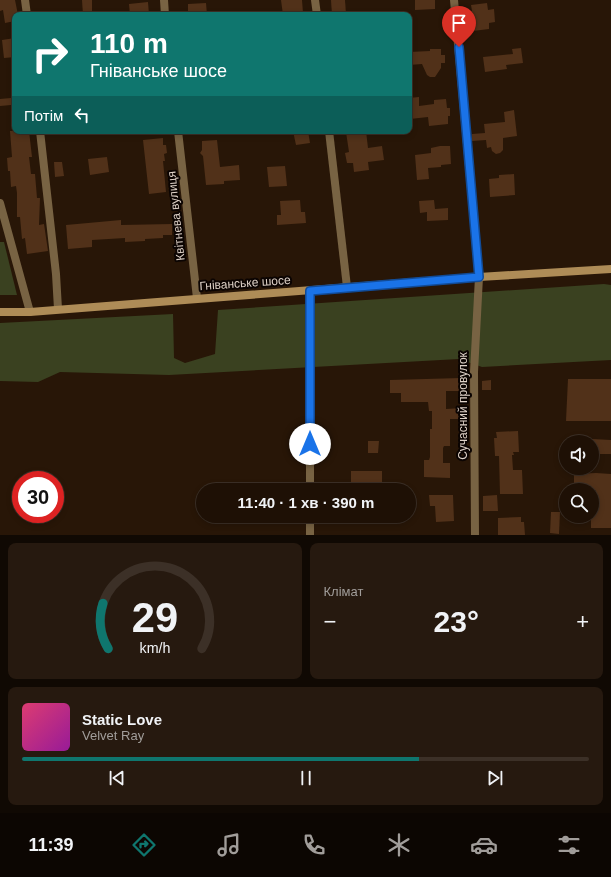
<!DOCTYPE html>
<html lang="uk">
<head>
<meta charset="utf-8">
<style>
	:root { --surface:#1e1005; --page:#26190f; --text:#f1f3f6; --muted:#a19d9a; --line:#3c3027; --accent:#0f766e }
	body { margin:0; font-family:Arial,sans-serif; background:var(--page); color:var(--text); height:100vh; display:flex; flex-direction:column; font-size:15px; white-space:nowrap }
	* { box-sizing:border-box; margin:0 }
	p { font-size:13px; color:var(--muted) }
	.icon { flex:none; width:22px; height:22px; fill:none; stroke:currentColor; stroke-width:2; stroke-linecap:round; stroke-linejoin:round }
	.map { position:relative; height:535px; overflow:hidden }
	.side { display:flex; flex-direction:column; gap:8px; padding:8px; background:#100903; flex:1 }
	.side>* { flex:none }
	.top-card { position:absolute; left:12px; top:12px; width:400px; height:122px; border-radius:8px; box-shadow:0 2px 6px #0003,0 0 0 1px var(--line); background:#0f766e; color:#fff; overflow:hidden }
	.controls { position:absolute; left:559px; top:435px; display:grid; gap:8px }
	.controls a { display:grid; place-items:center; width:40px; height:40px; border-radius:50%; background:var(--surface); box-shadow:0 2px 6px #0003,0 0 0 1px var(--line); font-size:20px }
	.speed { position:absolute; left:12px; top:471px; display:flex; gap:8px; font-size:20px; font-weight:700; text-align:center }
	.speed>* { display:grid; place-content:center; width:52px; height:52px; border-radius:50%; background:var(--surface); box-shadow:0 2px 6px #0003,0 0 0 1px var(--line); line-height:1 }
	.speed .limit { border:6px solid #d22; background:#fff; color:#111 }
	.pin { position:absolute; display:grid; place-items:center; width:34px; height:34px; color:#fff; margin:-41px -17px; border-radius:50% 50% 50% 0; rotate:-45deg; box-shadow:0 0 4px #0007 }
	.pin .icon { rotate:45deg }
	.me { position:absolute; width:44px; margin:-22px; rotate:0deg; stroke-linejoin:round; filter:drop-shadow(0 0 3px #0008) }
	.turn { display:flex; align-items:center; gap:14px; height:84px; padding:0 12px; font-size:18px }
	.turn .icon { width:52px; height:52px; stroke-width:2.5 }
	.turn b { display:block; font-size:28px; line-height:34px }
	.then { display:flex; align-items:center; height:38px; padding:0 12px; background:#0003; gap:8px; font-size:15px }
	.big { font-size:30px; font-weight:700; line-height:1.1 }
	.side .card { flex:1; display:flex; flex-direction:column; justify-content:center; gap:6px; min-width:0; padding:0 14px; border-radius:8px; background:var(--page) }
	.side .dial { align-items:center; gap:0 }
	.dial svg { height:104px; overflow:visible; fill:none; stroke:var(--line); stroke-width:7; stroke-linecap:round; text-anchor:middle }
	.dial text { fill:var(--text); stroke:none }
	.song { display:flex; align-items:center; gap:12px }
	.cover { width:48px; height:48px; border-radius:6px; background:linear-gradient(135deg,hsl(340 70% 55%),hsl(300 70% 35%)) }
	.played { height:4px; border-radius:2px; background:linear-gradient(90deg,var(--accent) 70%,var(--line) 70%) }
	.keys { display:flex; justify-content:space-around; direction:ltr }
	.heat { display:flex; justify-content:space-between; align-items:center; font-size:22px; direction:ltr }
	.side .tiles { flex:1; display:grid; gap:8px; grid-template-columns:1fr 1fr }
	.card:last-child { grid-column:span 2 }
	.trip { position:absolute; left:196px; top:483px; width:220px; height:40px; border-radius:20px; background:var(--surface); box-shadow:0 2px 6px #0003,0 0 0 1px var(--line); font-weight:700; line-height:40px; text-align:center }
	.tabs { display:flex; height:64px; justify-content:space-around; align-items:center; background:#0c0602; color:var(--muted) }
	.tabs .icon { width:28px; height:28px }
	.tabs .on { color:var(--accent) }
	.tabs b { font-size:18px; color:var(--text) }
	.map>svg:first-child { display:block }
	.green { fill:#3a4120 }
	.building { fill:#513119 }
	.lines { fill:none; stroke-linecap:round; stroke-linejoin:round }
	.minor { stroke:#786343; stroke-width:8 }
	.secondary { stroke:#ae8c57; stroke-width:8 }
	.route-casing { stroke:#114b97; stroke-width:10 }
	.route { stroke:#1a73e8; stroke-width:7 }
	.labels { text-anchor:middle; stroke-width:4; stroke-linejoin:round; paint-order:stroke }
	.street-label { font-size:12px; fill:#ded1c7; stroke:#0b0402 }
</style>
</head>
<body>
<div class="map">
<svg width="611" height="535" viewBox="0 0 611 535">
	<rect width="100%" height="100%" fill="#281607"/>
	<g class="green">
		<path d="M0,242h4l13,53h-17z"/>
		<path d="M604,284l7,1v75l-129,7 -23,-8 -290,16 -109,-3 -22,10 -38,-1v-58l173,-9 1,44 11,5 30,-9 3,-44z"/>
	</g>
	<g class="building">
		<path d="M0,0h15l3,15h-3v6l-10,2 -2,-13 -3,1z"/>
		<path d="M82,0h10v15h-9z"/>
		<path d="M281,0h21l1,13 -3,1v1h-17z"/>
		<path d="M331,0h14l1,14 -14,1z"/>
		<path d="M415,0h20v9l-20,1z"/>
		<path d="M148,2l1,13h-19l-1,-11z"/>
		<path d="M206,3l1,12h-19v-11z"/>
		<path d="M487,3l1,7 6,-1 1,13 -6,1v6l-16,2 -1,-12 -4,1 -1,-8 5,-1 -1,-6z"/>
		<path d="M15,38v19l-11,1 -2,-18z"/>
		<path d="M521,48l2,15 -17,2 1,4 -22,3 -2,-15 30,-3 -1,-5z"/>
		<path d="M430,49h11v6h4v8h-4v5l-6,9h-5l-3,-2 -5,-11 -13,1v-13l21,-1z"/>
		<path d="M419,97v9l15,-2v-4l12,-1 1,9h3v8h-2v8l-19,2 -1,-9 -18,2 -1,-21z"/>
		<path d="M11,98v7l-11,1v-7z"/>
		<path d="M514,110l3,26 -14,2v12l-3,3 -4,1 -4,-3 -1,-4 -4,1 -1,-8 -14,1v-7l13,-1 -1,-9 21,-2 -1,-10z"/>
		<path d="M10,131h19l3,26h-3l2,17h4l2,24h3l-1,27 5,-1 4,27 -21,3 -2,-16 -3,1 -2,-22h-3v-24l-1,-7 -5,1 -1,-16h-2l-1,-13 5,-1z"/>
		<path d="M293,131h15l2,12 -14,2z"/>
		<path d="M366,131l2,17 14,-2 2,14 -16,2 1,8 -15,2 -1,-9h-6l-2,-10 4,-1 -3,-20z"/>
		<path d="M163,138v7h3l1,8 -3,1 1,7h-2l3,31 -17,2 -6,-54z"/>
		<path d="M217,140l3,27 19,-2 1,15 -16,1v3l-18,1 -3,-29 -3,-3 2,-3v-9z"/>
		<path d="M440,146h10l1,18 -10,1v2l-13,1 1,11 -12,1 -2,-25 16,-2v-5z"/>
		<path d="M107,157l2,15 -19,3 -2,-16z"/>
		<path d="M54,162h8l2,14 -9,1z"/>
		<path d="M285,166l2,20 -18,1 -2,-20z"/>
		<path d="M514,174l1,21 -25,2 -1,-18 10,-1v-3z"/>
		<path d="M300,200l1,12h4l1,11 -29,2v-10h4l-1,-14z"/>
		<path d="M434,200l1,9 13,-1v12l-21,1v-9l-7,1 -1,-12z"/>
		<path d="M121,220v5l51,-1v11h-9v3l-18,1v2l-20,1v-4l-33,2v7l-24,2 -2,-24z"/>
		<path d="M461,378v13h-15v18l16,-1 1,11h-13v27h-6l-1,2v15h7v15l-26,-1v-17h5l1,-3v-28h2v-18h-3l-1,-9h-27v-9h-11v-13z"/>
		<path d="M568,379h43v42h-45z"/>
		<path d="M491,380v10h-9v-9z"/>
		<path d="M518,431l1,21h-6l1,3h-2l1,15h9l1,24h-23l-1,-38h-4l-1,-18h3l-1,-6z"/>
		<path d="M592,439l19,1v14h-19z"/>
		<path d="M368,441h11l-1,12h-10z"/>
		<rect x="351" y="471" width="31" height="19"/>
		<path d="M596,473l15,1v54h-20v-12h4l1,-26h-22v-16z"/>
		<path d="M429,495h24l1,26 -18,1 -1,-16h-5z"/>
		<path d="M497,495l1,16h-15v-15z"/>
		<path d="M551,512h9l-1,22 -9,-1z"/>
		<path d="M521,517v5h3l1,13h-27v-17z"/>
	</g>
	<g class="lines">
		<g class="minor">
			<path d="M25,0l2,15"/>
			<path d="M164,0l1,15"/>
			<path d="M315,0l2,15"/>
			<path d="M454,0l25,277 -5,95 1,163"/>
			<path d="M40,131l16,143 2,35"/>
			<path d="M178,131l19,167"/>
			<path d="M329,131l18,156"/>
			<path d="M0,203l30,109"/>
			<path d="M310,291v199"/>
			<path d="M310,535v-19"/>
		</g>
		<path class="secondary" d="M0,312h30l449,-35 132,-8"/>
	</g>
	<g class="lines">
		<defs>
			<path id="route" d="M310,444v-153l169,-14 -20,-230"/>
		</defs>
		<use href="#route" class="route-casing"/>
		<use href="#route" class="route"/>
	</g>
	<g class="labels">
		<g class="street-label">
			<text transform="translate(176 216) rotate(-96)" y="4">Квітнева вулиця</text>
			<text transform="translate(245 283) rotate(-4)" y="4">Гніванське шосе</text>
			<text transform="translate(463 406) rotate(-90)" y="4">Сучасний провулок</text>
		</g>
	</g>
</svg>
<div class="controls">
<a><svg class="icon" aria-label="sound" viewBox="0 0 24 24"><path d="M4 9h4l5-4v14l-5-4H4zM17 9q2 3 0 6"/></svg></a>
<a><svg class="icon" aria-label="search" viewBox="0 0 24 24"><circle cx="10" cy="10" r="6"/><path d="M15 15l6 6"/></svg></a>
</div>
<div class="speed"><div class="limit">30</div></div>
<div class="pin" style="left:459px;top:47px;background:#d93025"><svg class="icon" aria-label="arrive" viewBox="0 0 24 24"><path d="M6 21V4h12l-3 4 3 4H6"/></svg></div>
<svg class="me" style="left:310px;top:444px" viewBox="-20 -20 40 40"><circle r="19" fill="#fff"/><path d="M0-13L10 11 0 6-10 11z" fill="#1a73e8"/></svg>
<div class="trip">11:40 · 1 хв · 390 m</div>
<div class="top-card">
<div class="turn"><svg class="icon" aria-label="right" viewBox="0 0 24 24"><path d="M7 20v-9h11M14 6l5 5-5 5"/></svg><div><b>110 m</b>Гніванське шосе</div></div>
<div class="then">Потім<svg class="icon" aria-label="left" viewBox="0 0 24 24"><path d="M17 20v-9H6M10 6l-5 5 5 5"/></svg></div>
</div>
</div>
<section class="side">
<div class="tiles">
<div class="card dial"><svg viewBox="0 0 100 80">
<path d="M14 69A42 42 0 1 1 86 69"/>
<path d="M14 69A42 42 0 0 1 10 34" stroke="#0f766e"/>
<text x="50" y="56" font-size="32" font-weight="700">29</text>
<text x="50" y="72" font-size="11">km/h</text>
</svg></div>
<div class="card"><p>Клімат</p>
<div class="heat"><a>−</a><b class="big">23°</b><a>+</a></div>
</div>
<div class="card">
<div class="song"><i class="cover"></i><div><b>Static Love</b><p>Velvet Ray</p></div></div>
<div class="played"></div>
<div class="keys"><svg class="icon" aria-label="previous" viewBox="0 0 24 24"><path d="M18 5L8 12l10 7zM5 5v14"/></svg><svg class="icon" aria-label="pause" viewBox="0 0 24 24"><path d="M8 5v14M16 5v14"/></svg><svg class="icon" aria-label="next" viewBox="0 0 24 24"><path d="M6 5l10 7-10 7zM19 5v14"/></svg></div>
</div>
</div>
</section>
<nav class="tabs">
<b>11:39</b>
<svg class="icon on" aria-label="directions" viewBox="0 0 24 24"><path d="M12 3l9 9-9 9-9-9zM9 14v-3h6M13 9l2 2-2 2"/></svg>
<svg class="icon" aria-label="music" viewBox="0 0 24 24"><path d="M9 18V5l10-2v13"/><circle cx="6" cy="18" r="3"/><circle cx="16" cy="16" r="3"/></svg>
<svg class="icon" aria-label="phone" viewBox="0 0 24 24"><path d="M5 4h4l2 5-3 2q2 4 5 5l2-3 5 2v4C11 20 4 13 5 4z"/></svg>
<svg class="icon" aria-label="climate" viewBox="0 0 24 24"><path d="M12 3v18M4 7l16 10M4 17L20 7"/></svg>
<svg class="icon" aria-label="car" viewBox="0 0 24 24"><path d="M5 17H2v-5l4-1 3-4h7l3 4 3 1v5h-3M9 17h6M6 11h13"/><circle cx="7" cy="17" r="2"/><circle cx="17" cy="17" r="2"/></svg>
<svg class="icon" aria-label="filters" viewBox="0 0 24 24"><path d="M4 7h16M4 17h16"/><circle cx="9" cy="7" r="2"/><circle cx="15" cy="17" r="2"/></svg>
</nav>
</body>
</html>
